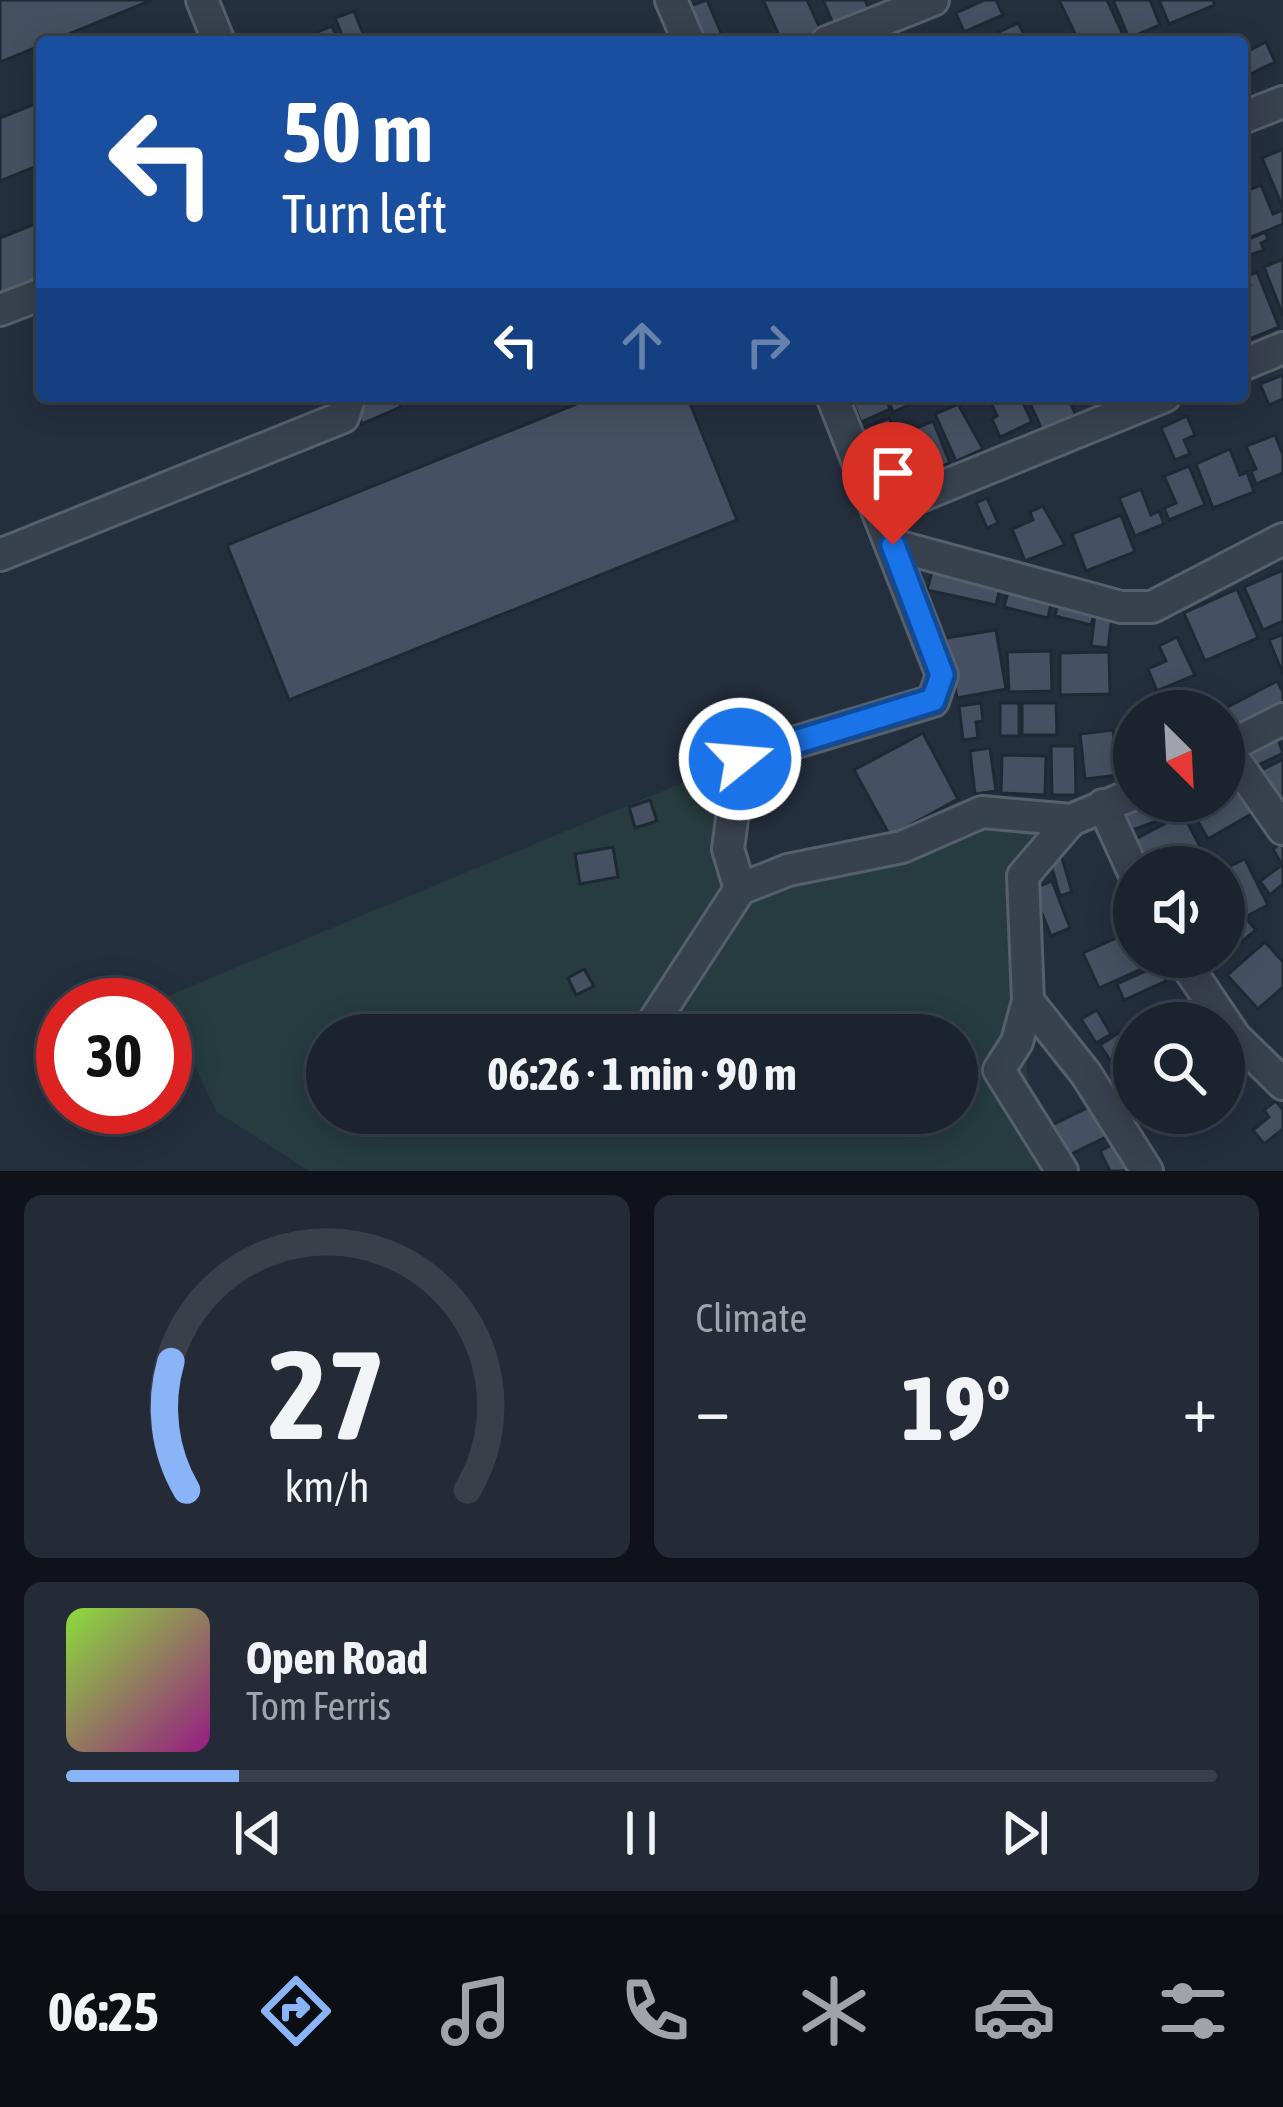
<!DOCTYPE html>
<html lang="en">
<head>
<meta charset="utf-8">
<style>
	:root { --surface:#1b232e; --page:#242b36; --text:#f1f3f6; --muted:#a0a4aa; --line:#39404a; --accent:#8ab4f8 }
	body { margin:0; font-family:"Asap Condensed",sans-serif; background:var(--page); color:var(--text); height:100vh; display:flex; flex-direction:column; font-size:45px; white-space:nowrap }
	* { box-sizing:border-box; margin:0 }
	p { font-size:39px; color:var(--muted) }
	.icon { flex:none; width:66px; height:66px; fill:none; stroke:currentColor; stroke-width:2; stroke-linecap:round; stroke-linejoin:round }
	.map { position:relative; height:1171px; overflow:hidden }
	.sheet { display:flex; flex-direction:column; gap:24px; padding:24px; background:#0f1319; flex:1 }
	.sheet>* { flex:none }
	.guide { position:absolute; left:36px; top:36px; width:1212px; height:366px; border-radius:12px; box-shadow:0 6px 30px #0003,0 0 0 3px var(--line); background:#1a4fa0; color:#fff; overflow:hidden }
	.needle { width:78px; rotate:156deg }
	.fabs { position:absolute; left:1113px; top:690px; display:grid; gap:24px }
	.fabs a { display:grid; place-items:center; width:132px; height:132px; border-radius:50%; background:var(--surface); box-shadow:0 6px 30px #0003,0 0 0 3px var(--line); font-size:60px }
	.speed { position:absolute; left:36px; top:978px; display:flex; gap:24px; font-size:60px; font-weight:700; text-align:center }
	.speed>* { display:grid; place-content:center; width:156px; height:156px; border-radius:50%; background:var(--surface); box-shadow:0 6px 30px #0003,0 0 0 3px var(--line); line-height:1 }
	.speed .limit { border:18px solid #d22; background:#fff; color:#111 }
	.pin { position:absolute; display:grid; place-items:center; width:102px; height:102px; color:#fff; margin:-123px -51px; border-radius:50% 50% 50% 0; rotate:-45deg; box-shadow:0 0 12px #0007 }
	.pin .icon { rotate:45deg }
	.me { position:absolute; width:132px; margin:-66px; rotate:73deg; stroke-linejoin:round; filter:drop-shadow(0 0 9px #0008) }
	.turn { display:flex; align-items:center; gap:42px; height:252px; padding:0 48px; font-size:54px }
	.turn .icon { width:156px; height:156px; stroke-width:2.5 }
	.turn b { display:block; font-size:84px; line-height:102px }
	.lanes { display:flex; align-items:center; height:114px; padding:0 48px; background:#0003; justify-content:center; gap:60px; direction:ltr }
	.lanes .off { opacity:.35 }
	.big { font-size:90px; font-weight:700; line-height:1.1 }
	.sheet .card { flex:1; display:flex; flex-direction:column; justify-content:center; gap:18px; min-width:0; padding:0 42px; border-radius:18px; background:var(--page) }
	.sheet .dial { align-items:center; gap:0 }
	.dial svg { height:312px; overflow:visible; fill:none; stroke:var(--line); stroke-width:7; stroke-linecap:round; text-anchor:middle }
	.dial text { fill:var(--text); stroke:none }
	.song { display:flex; align-items:center; gap:36px }
	.cover { width:144px; height:144px; border-radius:18px; background:linear-gradient(135deg,hsl(90 70% 55%),hsl(310 70% 35%)) }
	.played { height:12px; border-radius:6px; background:linear-gradient(90deg,var(--accent) 15%,var(--line) 15%) }
	.keys { display:flex; justify-content:space-around; direction:ltr }
	.heat { display:flex; justify-content:space-between; align-items:center; font-size:66px; direction:ltr }
	.sheet .tiles { flex:1; display:grid; gap:24px; grid-template-columns:1fr 1fr }
	.card:last-child { grid-column:span 2 }
	.trip { position:absolute; left:306px; top:1014px; width:672px; height:120px; border-radius:60px; background:var(--surface); box-shadow:0 6px 30px #0003,0 0 0 3px var(--line); font-weight:700; line-height:120px; text-align:center }
	.dock { display:flex; height:192px; justify-content:space-around; align-items:center; background:#0b0e12; color:var(--muted) }
	.dock .icon { width:84px; height:84px }
	.dock .current { color:var(--accent) }
	.dock b { font-size:54px; color:var(--text) }
	.map>svg:first-child { display:block }
	.green { fill:#263c3f; fill-rule:evenodd }
	.building { fill:#455162; stroke:#1f2835; stroke-width:3 }
	.lines { fill:none; stroke-linecap:round; stroke-linejoin:round }
	.minor-casing { stroke:#565f6c; stroke-width:36 }
	.minor { stroke:#38414e; stroke-width:30 }
	.route-casing { stroke:#114b97; stroke-width:30 }
	.route { stroke:#1a73e8; stroke-width:21 }
</style>
</head>
<body>
<div class="map">
<svg width="1283" height="1171" viewBox="0 0 1283 1171">
	<rect width="100%" height="100%" fill="#242f3e"/>
	<path class="green" d="M740,759v130l242,-77 59,5 1,26 -19,166 7,107 15,55h-736l-92,-59 -21,-43 -31,-41v-23h-11l-1,-3zM327,1035h630v78h-630z"/>
	<g class="building">
		<path d="M0,0h152l-152,62z"/>
		<path d="M707,0l18,42h-23l-15,-35z"/>
		<path d="M763,0h44l15,33 -20,9h-20z"/>
		<path d="M823,0h42l6,13 -36,15z"/>
		<path d="M985,0h11l7,15 -39,17 -8,-19z"/>
		<path d="M1059,0h48l18,39 -46,3z"/>
		<path d="M1113,0h37l10,25 -31,13z"/>
		<path d="M1159,0h54l2,5 -46,19z"/>
		<path d="M354,11l12,30 -2,1h-19l-10,-24z"/>
		<path d="M1018,23l10,19h-41l-1,-4z"/>
		<path d="M332,26l6,16h-28l-3,-6z"/>
		<path d="M1266,42l9,20 -33,16v-24z"/>
		<path d="M42,101v63l-42,17v-63z"/>
		<path d="M1283,149v59l-21,-50z"/>
		<path d="M1261,185l12,29 10,-4v14l-39,16 -2,-37 5,-2 -4,-9z"/>
		<path d="M42,221v65l-42,17v-65z"/>
		<path d="M1265,232l3,8 -7,3 3,7 -14,5 -6,-14z"/>
		<path d="M1283,259v57l-19,-49z"/>
		<path d="M1257,272l22,55 -34,14 -3,-53 8,-3 -3,-9z"/>
		<path d="M1283,375v24l-14,6 -9,-21z"/>
		<path d="M367,396h29l5,11 -39,17 -10,-21z"/>
		<path d="M596,396h91l50,124 -448,180 -62,-155z"/>
		<path d="M869,396h16l5,13 -29,13 -8,-19z"/>
		<path d="M887,396h42l-36,16z"/>
		<path d="M988,396h32l12,26 -32,15 -8,-18 5,-3z"/>
		<path d="M1027,396h40l9,19 -34,15z"/>
		<path d="M958,404l25,45 -27,12 -21,-47z"/>
		<path d="M1187,416l8,19 -11,5 6,14 -15,6 -14,-32z"/>
		<path d="M889,418l8,18 36,-15 17,42 -67,27 -24,-60z"/>
		<path d="M1275,435l8,20v18l-27,11 -5,-13 5,-2 -10,-23z"/>
		<path d="M1230,449l10,26 7,-3 7,20 -41,16 -17,-44z"/>
		<path d="M1189,466l16,39 -36,15 -5,-12 12,-5 -12,-27z"/>
		<path d="M1141,489l10,26 8,-4 5,13 -29,12 -16,-38z"/>
		<path d="M987,498l11,25 -11,5 -11,-25z"/>
		<path d="M1043,506l22,39 -40,16 -13,-32 21,-9 -3,-8z"/>
		<path d="M1121,515l14,37 -49,19 -14,-37z"/>
		<path d="M1283,570v51l-20,9 -19,-43z"/>
		<path d="M932,572l68,15 -4,18 -69,-15z"/>
		<path d="M1237,589l21,49 -53,23 -21,-48z"/>
		<path d="M1008,592l43,11 -3,15 -44,-11z"/>
		<path d="M1058,603l37,9 -4,13 -36,-9z"/>
		<path d="M1095,614l17,2 -4,32 -17,-2z"/>
		<path d="M996,630l10,59 -49,9 -11,-60z"/>
		<path d="M1283,634v40l-14,-34z"/>
		<path d="M1177,637l18,38 -38,16 -9,-22 18,-8 -7,-15z"/>
		<path d="M1051,651l1,40 -43,1 -2,-40z"/>
		<path d="M1109,652l1,42 -50,1v-42z"/>
		<path d="M1277,681l6,11v17l-44,23 -13,-24z"/>
		<path d="M981,703l2,18 -7,1 2,16 -15,2 -4,-34z"/>
		<rect x="1000" y="703" width="19" height="33"/>
		<path d="M1022,703h34l1,32h-35z"/>
		<path d="M1134,719v56h-2l-15,-50z"/>
		<path d="M1113,730l6,45 -34,4 -5,-45z"/>
		<path d="M923,733l35,66 -68,37 -36,-66z"/>
		<path d="M1276,734l7,19 -33,16 -6,-16z"/>
		<path d="M1051,746h24l1,49h-24z"/>
		<path d="M990,748l6,43 -21,3 -5,-43z"/>
		<path d="M1002,755l44,1 -1,39 -44,-2z"/>
		<path d="M1283,759v47l-27,-33z"/>
		<path d="M1230,773l23,40 -45,26 -22,-38h38v-25z"/>
		<path d="M650,800l7,21 -22,7 -6,-21z"/>
		<path d="M1156,801h21l4,11 -59,22 -7,-18z"/>
		<path d="M1183,814l20,38 -27,15h-35l-13,-24z"/>
		<path d="M1283,841v43l-13,11 -10,-14 22,-16 -9,-16z"/>
		<path d="M613,847l5,30 -38,7 -5,-30z"/>
		<path d="M1060,851l12,41 -12,4 -12,-41z"/>
		<path d="M1245,859l23,46 -21,11 -23,-47z"/>
		<path d="M1052,881l18,47 -19,8 -19,-47z"/>
		<path d="M1236,907l20,23 -32,26v-39z"/>
		<path d="M1134,930v27h21l2,5 -58,26 -16,-35z"/>
		<path d="M1265,942l18,20v25l-25,22 -31,-34z"/>
		<path d="M1159,965l7,16 -42,19 -7,-16z"/>
		<path d="M584,969l10,17 -18,9 -8,-17z"/>
		<path d="M1183,1002l15,21h-45z"/>
		<path d="M1097,1010l14,24 -15,9 -15,-24z"/>
		<path d="M1134,1023v30l-20,13 -14,-21z"/>
		<path d="M1276,1101l7,9v19l-19,15 -11,-14 16,-13 -5,-7z"/>
		<path d="M1093,1105l15,31 -47,23 -15,-31z"/>
		<path d="M736,1113h33l1,2 -29,11z"/>
		<path d="M1116,1143l15,28h-26l4,-2 -9,-18z"/>
	</g>
	<g class="lines">
		<defs>
			<g id="minor">
				<path d="M202,0l17,42"/>
				<path d="M671,0l18,42"/>
				<path d="M827,42l106,-42"/>
				<path d="M1242,118l41,-16"/>
				<path d="M0,310l42,-16"/>
				<path d="M1242,365l41,-17"/>
				<path d="M881,512l284,-116"/>
				<path d="M893,545l228,62h31l131,-68"/>
				<path d="M0,555l343,-138 7,-21"/>
				<path d="M1226,748l57,81"/>
				<path d="M1224,749l59,-30"/>
				<path d="M1103,805l31,68"/>
				<path d="M740,889l-12,-40 12,-90 193,-58 9,-26 -110,-279"/>
				<path d="M1181,957l54,80 48,47"/>
				<path d="M1028,1001l58,73 61,97"/>
				<path d="M645,1035l95,-146 48,-19 114,-23 80,-35 89,8 63,-26"/>
				<path d="M1062,1171l-63,-101 18,-28 11,-41 -5,-125 48,-56"/>
			</g>
		</defs>
		<use href="#minor" class="minor-casing"/>
		<use href="#minor" class="minor"/>
	</g>
	<g class="lines">
		<defs>
			<path id="route" d="M740,759l193,-59 9,-25 -49,-130"/>
		</defs>
		<use href="#route" class="route-casing"/>
		<use href="#route" class="route"/>
	</g>
</svg>
<div class="fabs">
<a><svg class="needle" viewBox="-14 -14 28 28"><path d="M0-13l5 13h-10z" fill="#e53935"/><path d="M0 13l5-13h-10z" fill="#a0a4aa"/></svg></a>
<a><svg class="icon" aria-label="sound" viewBox="0 0 24 24"><path d="M4 9h4l5-4v14l-5-4H4zM17 9q2 3 0 6"/></svg></a>
<a><svg class="icon" aria-label="search" viewBox="0 0 24 24"><circle cx="10" cy="10" r="6"/><path d="M15 15l6 6"/></svg></a>
</div>
<div class="speed"><div class="limit">30</div></div>
<div class="pin" style="left:893px;top:545px;background:#d93025"><svg class="icon" aria-label="arrive" viewBox="0 0 24 24"><path d="M6 21V4h12l-3 4 3 4H6"/></svg></div>
<svg class="me" style="left:740px;top:759px" viewBox="-20 -20 40 40"><circle r="17" fill="#1a73e8" stroke="#fff" stroke-width="3"/><path d="M0-11L8 9 0 5-8 9z" fill="#fff"/></svg>
<div class="trip">06:26 · 1 min · 90 m</div>
<div class="guide">
<div class="turn"><svg class="icon" aria-label="left" viewBox="0 0 24 24"><path d="M17 20v-9H6M10 6l-5 5 5 5"/></svg><div><b>50 m</b>Turn left</div></div>
<div class="lanes"><svg class="icon" aria-label="left" viewBox="0 0 24 24"><path d="M17 20v-9H6M10 6l-5 5 5 5"/></svg><svg class="icon off" aria-label="ahead" viewBox="0 0 24 24"><path d="M12 20V5M6 11l6-6 6 6"/></svg><svg class="icon off" aria-label="right" viewBox="0 0 24 24"><path d="M7 20v-9h11M14 6l5 5-5 5"/></svg></div>
</div>
</div>
<section class="sheet">
<div class="tiles">
<div class="card dial"><svg viewBox="0 0 100 80">
<path d="M14 69A42 42 0 1 1 86 69"/>
<path d="M14 69A42 42 0 0 1 10 36" stroke="#8ab4f8"/>
<text x="50" y="56" font-size="32" font-weight="700">27</text>
<text x="50" y="72" font-size="11">km/h</text>
</svg></div>
<div class="card"><p>Climate</p>
<div class="heat"><a>−</a><b class="big">19°</b><a>+</a></div>
</div>
<div class="card">
<div class="song"><i class="cover"></i><div><b>Open Road</b><p>Tom Ferris</p></div></div>
<div class="played"></div>
<div class="keys"><svg class="icon" aria-label="previous" viewBox="0 0 24 24"><path d="M18 5L8 12l10 7zM5 5v14"/></svg><svg class="icon" aria-label="pause" viewBox="0 0 24 24"><path d="M8 5v14M16 5v14"/></svg><svg class="icon" aria-label="next" viewBox="0 0 24 24"><path d="M6 5l10 7-10 7zM19 5v14"/></svg></div>
</div>
</div>
</section>
<nav class="dock">
<b>06:25</b>
<svg class="icon current" aria-label="directions" viewBox="0 0 24 24"><path d="M12 3l9 9-9 9-9-9zM9 14v-3h6M13 9l2 2-2 2"/></svg>
<svg class="icon" aria-label="music" viewBox="0 0 24 24"><path d="M9 18V5l10-2v13"/><circle cx="6" cy="18" r="3"/><circle cx="16" cy="16" r="3"/></svg>
<svg class="icon" aria-label="phone" viewBox="0 0 24 24"><path d="M5 4h4l2 5-3 2q2 4 5 5l2-3 5 2v4C11 20 4 13 5 4z"/></svg>
<svg class="icon" aria-label="climate" viewBox="0 0 24 24"><path d="M12 3v18M4 7l16 10M4 17L20 7"/></svg>
<svg class="icon" aria-label="car" viewBox="0 0 24 24"><path d="M5 17H2v-5l4-1 3-4h7l3 4 3 1v5h-3M9 17h6M6 11h13"/><circle cx="7" cy="17" r="2"/><circle cx="17" cy="17" r="2"/></svg>
<svg class="icon" aria-label="filters" viewBox="0 0 24 24"><path d="M4 7h16M4 17h16"/><circle cx="9" cy="7" r="2"/><circle cx="15" cy="17" r="2"/></svg>
</nav>
</body>
</html>
